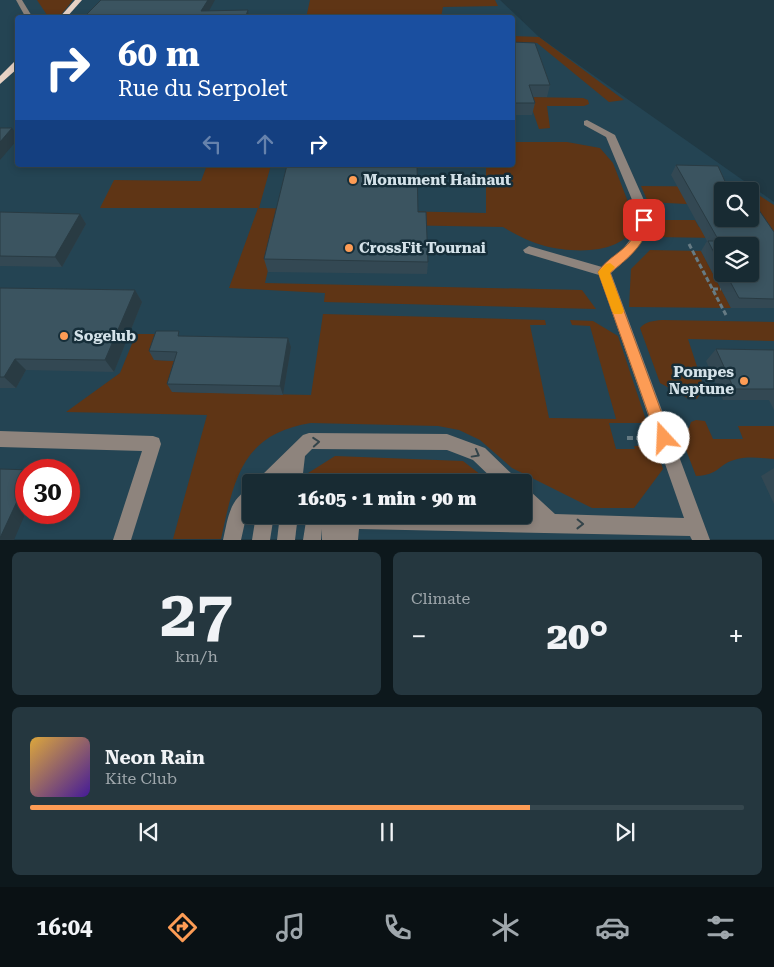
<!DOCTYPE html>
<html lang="en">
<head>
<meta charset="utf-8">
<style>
	:root { --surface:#182b33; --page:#25373f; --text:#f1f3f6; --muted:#9fa7ac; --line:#36474e; --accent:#fd9c55 }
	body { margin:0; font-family:"Roboto Serif",serif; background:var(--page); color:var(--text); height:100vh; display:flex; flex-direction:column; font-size:19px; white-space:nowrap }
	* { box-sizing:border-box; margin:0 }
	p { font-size:16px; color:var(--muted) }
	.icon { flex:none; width:28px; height:28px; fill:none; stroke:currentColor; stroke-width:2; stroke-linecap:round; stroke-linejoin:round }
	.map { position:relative; height:540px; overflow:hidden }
	.panel { display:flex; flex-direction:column; gap:12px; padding:12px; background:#0d181c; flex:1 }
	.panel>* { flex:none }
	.guide { position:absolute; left:15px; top:15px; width:500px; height:152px; border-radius:5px; box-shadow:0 2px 8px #0003,0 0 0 1px var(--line); background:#1a4fa0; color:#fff; overflow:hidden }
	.buttons { position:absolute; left:714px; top:182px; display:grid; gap:10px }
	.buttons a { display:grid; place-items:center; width:45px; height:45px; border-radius:5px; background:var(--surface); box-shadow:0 2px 8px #0003,0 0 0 1px var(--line); font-size:25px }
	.speed { position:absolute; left:15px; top:459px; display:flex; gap:10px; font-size:25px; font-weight:700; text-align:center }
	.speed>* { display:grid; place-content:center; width:65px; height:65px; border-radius:50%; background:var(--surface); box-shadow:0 2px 8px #0003,0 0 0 1px var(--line); line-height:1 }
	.speed .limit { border:8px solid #d22; background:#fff; color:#111 }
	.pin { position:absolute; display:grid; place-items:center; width:42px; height:42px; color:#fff; margin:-21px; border-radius:10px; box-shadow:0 2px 8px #0006 }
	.me { position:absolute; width:55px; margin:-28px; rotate:340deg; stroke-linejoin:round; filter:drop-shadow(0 0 4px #0008) }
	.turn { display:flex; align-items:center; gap:18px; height:105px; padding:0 20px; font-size:22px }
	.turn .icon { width:65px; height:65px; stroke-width:2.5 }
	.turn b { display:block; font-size:35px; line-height:42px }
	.lanes { display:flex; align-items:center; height:48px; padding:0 20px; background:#0003; justify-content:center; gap:25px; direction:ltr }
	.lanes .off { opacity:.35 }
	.big { font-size:38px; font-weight:800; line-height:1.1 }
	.panel .card { flex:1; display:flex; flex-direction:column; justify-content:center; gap:8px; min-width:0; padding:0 18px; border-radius:8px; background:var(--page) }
	.panel .dial { align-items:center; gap:0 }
	.dial b { font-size:65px; line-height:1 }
	.song { display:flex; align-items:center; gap:15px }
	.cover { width:60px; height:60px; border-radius:8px; background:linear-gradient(135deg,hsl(40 70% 55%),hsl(260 70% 35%)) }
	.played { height:5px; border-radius:2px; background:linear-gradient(90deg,var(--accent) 70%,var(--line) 70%) }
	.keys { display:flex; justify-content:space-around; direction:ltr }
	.heat { display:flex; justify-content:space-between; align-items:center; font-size:28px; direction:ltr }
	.panel .tiles { flex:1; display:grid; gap:12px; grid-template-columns:1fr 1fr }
	.card:last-child { grid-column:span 2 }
	.trip { position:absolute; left:242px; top:474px; width:290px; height:50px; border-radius:5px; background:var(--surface); box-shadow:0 2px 8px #0003,0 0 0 1px var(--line); font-weight:800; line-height:50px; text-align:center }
	.tab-bar { display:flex; height:80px; justify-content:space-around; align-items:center; background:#0a1114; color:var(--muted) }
	.tab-bar .icon { width:35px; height:35px }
	.tab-bar .active { color:var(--accent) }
	.tab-bar b { font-size:22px; color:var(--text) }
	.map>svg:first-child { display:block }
	.built { fill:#244453; fill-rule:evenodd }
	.green { fill:#5f3515 }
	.water { fill:#2c6b86 }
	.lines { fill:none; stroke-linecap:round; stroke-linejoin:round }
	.path-far1 { stroke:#667b84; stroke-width:3; stroke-dasharray:5 2.5; stroke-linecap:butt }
	.path { stroke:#667b84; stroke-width:4; stroke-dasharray:6 3; stroke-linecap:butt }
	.minor { fill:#8e847d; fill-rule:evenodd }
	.major { fill:#e8d2c4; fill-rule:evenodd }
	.wall { fill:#334853; fill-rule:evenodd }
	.shaded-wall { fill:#293b43 }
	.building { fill:#3b5460; stroke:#293b43 }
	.oneway { stroke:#34444a }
	.route { fill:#fd9c55; stroke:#a46537 }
	.slow { fill:#f59e0b }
	.poi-dot { fill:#fd9c55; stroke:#162e39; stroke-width:2 }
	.labels { text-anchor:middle; stroke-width:5; stroke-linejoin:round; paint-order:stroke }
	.poi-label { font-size:15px; font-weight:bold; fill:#d4e2e9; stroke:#162e39; text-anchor:start }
</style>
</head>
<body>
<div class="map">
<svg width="774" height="540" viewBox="0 0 774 540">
	<rect width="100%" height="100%" fill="#203944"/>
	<path class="built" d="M0,0h500l39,37 235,165v337h-774zM18,18h494v147h-494zM722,191h28v28h-28zM722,246h28v28h-28zM26,470h43v42h-43zM251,482h273v33h-273z"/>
	<g class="green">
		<path d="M37,0h36l-13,16 -11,2z"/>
		<path d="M310,0h185l3,6 -55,1 -2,10 -135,1z"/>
		<path d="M513,36l26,1 85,63 -15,2 -72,-59 -24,-1z"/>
		<path d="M528,97l55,1 5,2 1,4 -5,2h-37l3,22 -11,1z"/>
		<path d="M513,142h54l33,6 13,15 22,57c-6,36 -63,33 -90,26 -15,-4 -29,-11 -42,-19l-224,-4 -14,60 317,7 14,19 -272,-7 1,-9 -96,-5 29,-80h-158l14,-28 87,1 6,-16h64l-12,43 227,5v-48h26z"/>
		<path d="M641,186l105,1 28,18v34l-119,-2v-17h40l4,7h57l-6,-10v-26h-28l-36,13 -38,-2z"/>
		<path d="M650,250l51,1 30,57 -102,-1 2,-38z"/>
		<path d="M323,314l222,6 1,5h-16l19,93 67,1 -26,-93 -18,-1 -2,-5 23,1 25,15 29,87h-38l7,26h19l-1,-3 21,-1 8,24 -29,39h-42l-80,-40 -32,-28 -21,-10 -21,-4 -127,-3c-70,11 -77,57 -90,116h-48l34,-124 -141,-3 54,-39 16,-39h27l-8,26 22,1 -5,31 139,3z"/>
		<path d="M662,320l112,2v19l-86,-2 16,49 -7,11h-8l-29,-16 -20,-55c6,-7 13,-7 22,-8z"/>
		<path d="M696,420l9,1 8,18h30l-5,-13h36v33c-12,-1 -28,-3 -40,1 -17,5 -14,15 -38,16l-16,-42 9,-6 2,-6z"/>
		<path d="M335,456l128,5 27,21h-11l-1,-2 -165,-3 -1,5h-8l1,-7z"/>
	</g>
	<path class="water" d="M341,14l99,3h1h-102z"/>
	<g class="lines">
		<g class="path-far1">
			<path d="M689,244l37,71"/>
			<path d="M713,289h8"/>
		</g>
		<path class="path" d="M627,438h19"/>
		<g class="minor">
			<path d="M16,0h6l11,18h-7z"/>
			<path d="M587,120l28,15 32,72 3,13 -4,16 -16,20 -19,17 99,267h-18l-2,-4 -331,-7 -1,11h-36v-11l-1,11h-18l4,-25 222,-1 -5,-5v-21l6,3 25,23 129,4 -85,-243 -74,-22 -2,-3 6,-4 73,21 20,-17 14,-18 2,-12 -3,-13 -29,-70 -22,-12v-4z"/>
			<path d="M0,431l153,5 6,2 2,6 -30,96h-18l29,-89 -142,-4z"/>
			<path d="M309,433l138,1 38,14 29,28 2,6h-20l-23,-22 -26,-10 -135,-1 -7,7 -3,26h-16v-7l-8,7h-19l2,-6 42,-41z"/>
			<path d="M251,488v21l-4,4 -6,27h-18c5,-21 6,-42 28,-52z"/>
			<path d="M256,515h18l-4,25h-18z"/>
			<path d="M280,515h18l-3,25h-18z"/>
		</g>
		<g class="major">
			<path d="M75,0h7l-16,18h-7z"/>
			<path d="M15,61h3v7l-18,16v-8z"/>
		</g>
	</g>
	<g class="wall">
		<path d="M512,42l38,43 -3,12h-14l2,6 -3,12h-20z"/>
		<path d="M676,165l98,67v76h-43l-30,-57 6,-10 -36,-66zM722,246l28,28h-28z"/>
		<path d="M0,212l80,2 6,10 -24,43 -62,-1z"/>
		<path d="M418,212l10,50 -1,12 -159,-2 -4,-13z"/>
		<path d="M0,288l135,2 7,12 -28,70 -88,-2 -10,18h-16z"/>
		<path d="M181,336l107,2 3,9 -8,48 -111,-3 -5,-8 7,-23 -20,-1 -5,-9z"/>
		<path d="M716,349l58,1v60l-5,-10h-46l-17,-39z"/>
		<path d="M774,468v36l-13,-28z"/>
	</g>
	<g class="shaded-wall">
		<path d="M208,0h7l-10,18 -4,-7z"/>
		<path d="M248,10l1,8h-4z"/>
		<path d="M12,128l6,8v3l-18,21v-18z"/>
		<path d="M80,214l6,10 -24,43 -7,-10z"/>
		<path d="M135,290l7,12 -28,70 -9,-12z"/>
		<path d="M288,338l3,9 -8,48 -3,-9z"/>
		<path d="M15,359l11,11 -10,18 -12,-11z"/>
		<path d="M26,482v30l-12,28h-14v-2z"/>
	</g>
	<g class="building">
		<path d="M101,0h107l-7,11 47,-1 -3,8h-162z"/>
		<path d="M512,42l23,1 15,42h-21l6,18h-23z"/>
		<path d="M0,128h12l-12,14z"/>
		<path d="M287,165h130l1,47h8l2,50 -164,-3z"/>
		<path d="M676,165l42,1 10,22 16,1 2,2h-24v28h28v-22l24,35v67l-35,-1 -13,-24h24v-28h-28v22l-14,-27h11z"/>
		<path d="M0,212l80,2 -25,43 -55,-1z"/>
		<path d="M0,288l135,2 -30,70 -90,-1 -11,18h-4z"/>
		<path d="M156,331h23l-1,5 110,2 -8,48 -113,-2 10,-32 -28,-1z"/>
		<path d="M716,349l58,1v39h-40z"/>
		<path d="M0,469l32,1h-6v12l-26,56z"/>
	</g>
	<defs><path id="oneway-chevron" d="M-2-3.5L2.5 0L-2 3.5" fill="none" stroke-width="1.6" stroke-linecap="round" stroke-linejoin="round" transform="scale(1.25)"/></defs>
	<g class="oneway">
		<use href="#oneway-chevron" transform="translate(316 442) rotate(-4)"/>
		<use href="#oneway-chevron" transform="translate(476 454) rotate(29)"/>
		<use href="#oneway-chevron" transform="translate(580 524) rotate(1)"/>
	</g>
	<path class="route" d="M644,217l5,3c-2,24 -21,38 -39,53l61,165 -2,4 -5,3 -5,-3 -2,-4 -59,-166c13,-20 37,-22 41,-52z"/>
	<path class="slow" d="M610,263l5,4 -5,6 14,38 -2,3h-8l-2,-3 -14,-39 8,-8z"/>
	<g class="poi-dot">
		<circle cx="353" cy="180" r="5"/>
		<circle cx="349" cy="248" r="5"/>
		<circle cx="64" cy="336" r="5"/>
		<circle cx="744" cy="381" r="5"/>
	</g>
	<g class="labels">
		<g class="poi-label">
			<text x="363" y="185">Monument Hainaut</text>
			<text x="359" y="253">CrossFit Tournai</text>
			<text x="74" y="341">Sogelub</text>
			<text x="734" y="377" text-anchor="end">Pompes<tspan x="734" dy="17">Neptune</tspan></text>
		</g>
	</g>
</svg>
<div class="buttons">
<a><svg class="icon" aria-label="search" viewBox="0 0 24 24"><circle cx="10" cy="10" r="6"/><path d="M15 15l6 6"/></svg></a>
<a><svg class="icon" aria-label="layers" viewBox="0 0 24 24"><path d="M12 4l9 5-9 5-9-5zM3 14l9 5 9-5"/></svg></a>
</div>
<div class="speed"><div class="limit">30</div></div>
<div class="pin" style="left:644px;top:220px;background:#d93025"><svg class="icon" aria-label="arrive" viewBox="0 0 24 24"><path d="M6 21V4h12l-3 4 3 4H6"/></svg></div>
<svg class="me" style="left:664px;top:438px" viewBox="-20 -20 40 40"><circle r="19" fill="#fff"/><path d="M0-13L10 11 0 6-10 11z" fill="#fd9c55"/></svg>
<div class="trip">16:05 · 1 min · 90 m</div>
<div class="guide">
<div class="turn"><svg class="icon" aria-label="right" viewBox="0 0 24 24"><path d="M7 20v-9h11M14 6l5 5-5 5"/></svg><div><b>60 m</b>Rue du Serpolet</div></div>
<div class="lanes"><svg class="icon off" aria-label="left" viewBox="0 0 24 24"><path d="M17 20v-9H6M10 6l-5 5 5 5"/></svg><svg class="icon off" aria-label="ahead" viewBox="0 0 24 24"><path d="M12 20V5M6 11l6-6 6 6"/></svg><svg class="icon" aria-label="right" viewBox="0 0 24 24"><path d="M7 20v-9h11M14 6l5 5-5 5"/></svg></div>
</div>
</div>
<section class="panel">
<div class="tiles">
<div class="card dial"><b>27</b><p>km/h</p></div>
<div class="card"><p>Climate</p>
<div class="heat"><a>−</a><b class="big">20°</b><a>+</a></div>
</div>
<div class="card">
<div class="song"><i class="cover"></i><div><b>Neon Rain</b><p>Kite Club</p></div></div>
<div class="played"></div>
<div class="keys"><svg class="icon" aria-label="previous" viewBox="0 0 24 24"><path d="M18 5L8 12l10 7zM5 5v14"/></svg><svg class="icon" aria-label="pause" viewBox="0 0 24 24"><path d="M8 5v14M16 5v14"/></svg><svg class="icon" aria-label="next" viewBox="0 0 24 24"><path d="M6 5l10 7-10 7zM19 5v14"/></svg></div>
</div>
</div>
</section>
<nav class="tab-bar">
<b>16:04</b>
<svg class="icon active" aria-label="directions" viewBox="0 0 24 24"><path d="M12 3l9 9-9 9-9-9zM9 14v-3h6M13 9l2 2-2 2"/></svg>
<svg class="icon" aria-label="music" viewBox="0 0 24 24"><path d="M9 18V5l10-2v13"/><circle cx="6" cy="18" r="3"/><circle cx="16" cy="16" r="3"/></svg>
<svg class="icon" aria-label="phone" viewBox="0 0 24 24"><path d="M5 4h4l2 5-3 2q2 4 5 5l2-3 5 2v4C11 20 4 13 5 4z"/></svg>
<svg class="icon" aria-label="climate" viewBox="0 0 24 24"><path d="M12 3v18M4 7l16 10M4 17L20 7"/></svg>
<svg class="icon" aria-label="car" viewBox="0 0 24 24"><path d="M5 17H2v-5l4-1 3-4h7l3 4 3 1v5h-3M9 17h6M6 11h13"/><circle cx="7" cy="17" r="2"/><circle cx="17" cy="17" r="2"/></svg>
<svg class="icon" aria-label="filters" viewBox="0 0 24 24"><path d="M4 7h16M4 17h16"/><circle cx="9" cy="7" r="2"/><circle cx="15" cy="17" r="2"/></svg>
</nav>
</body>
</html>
